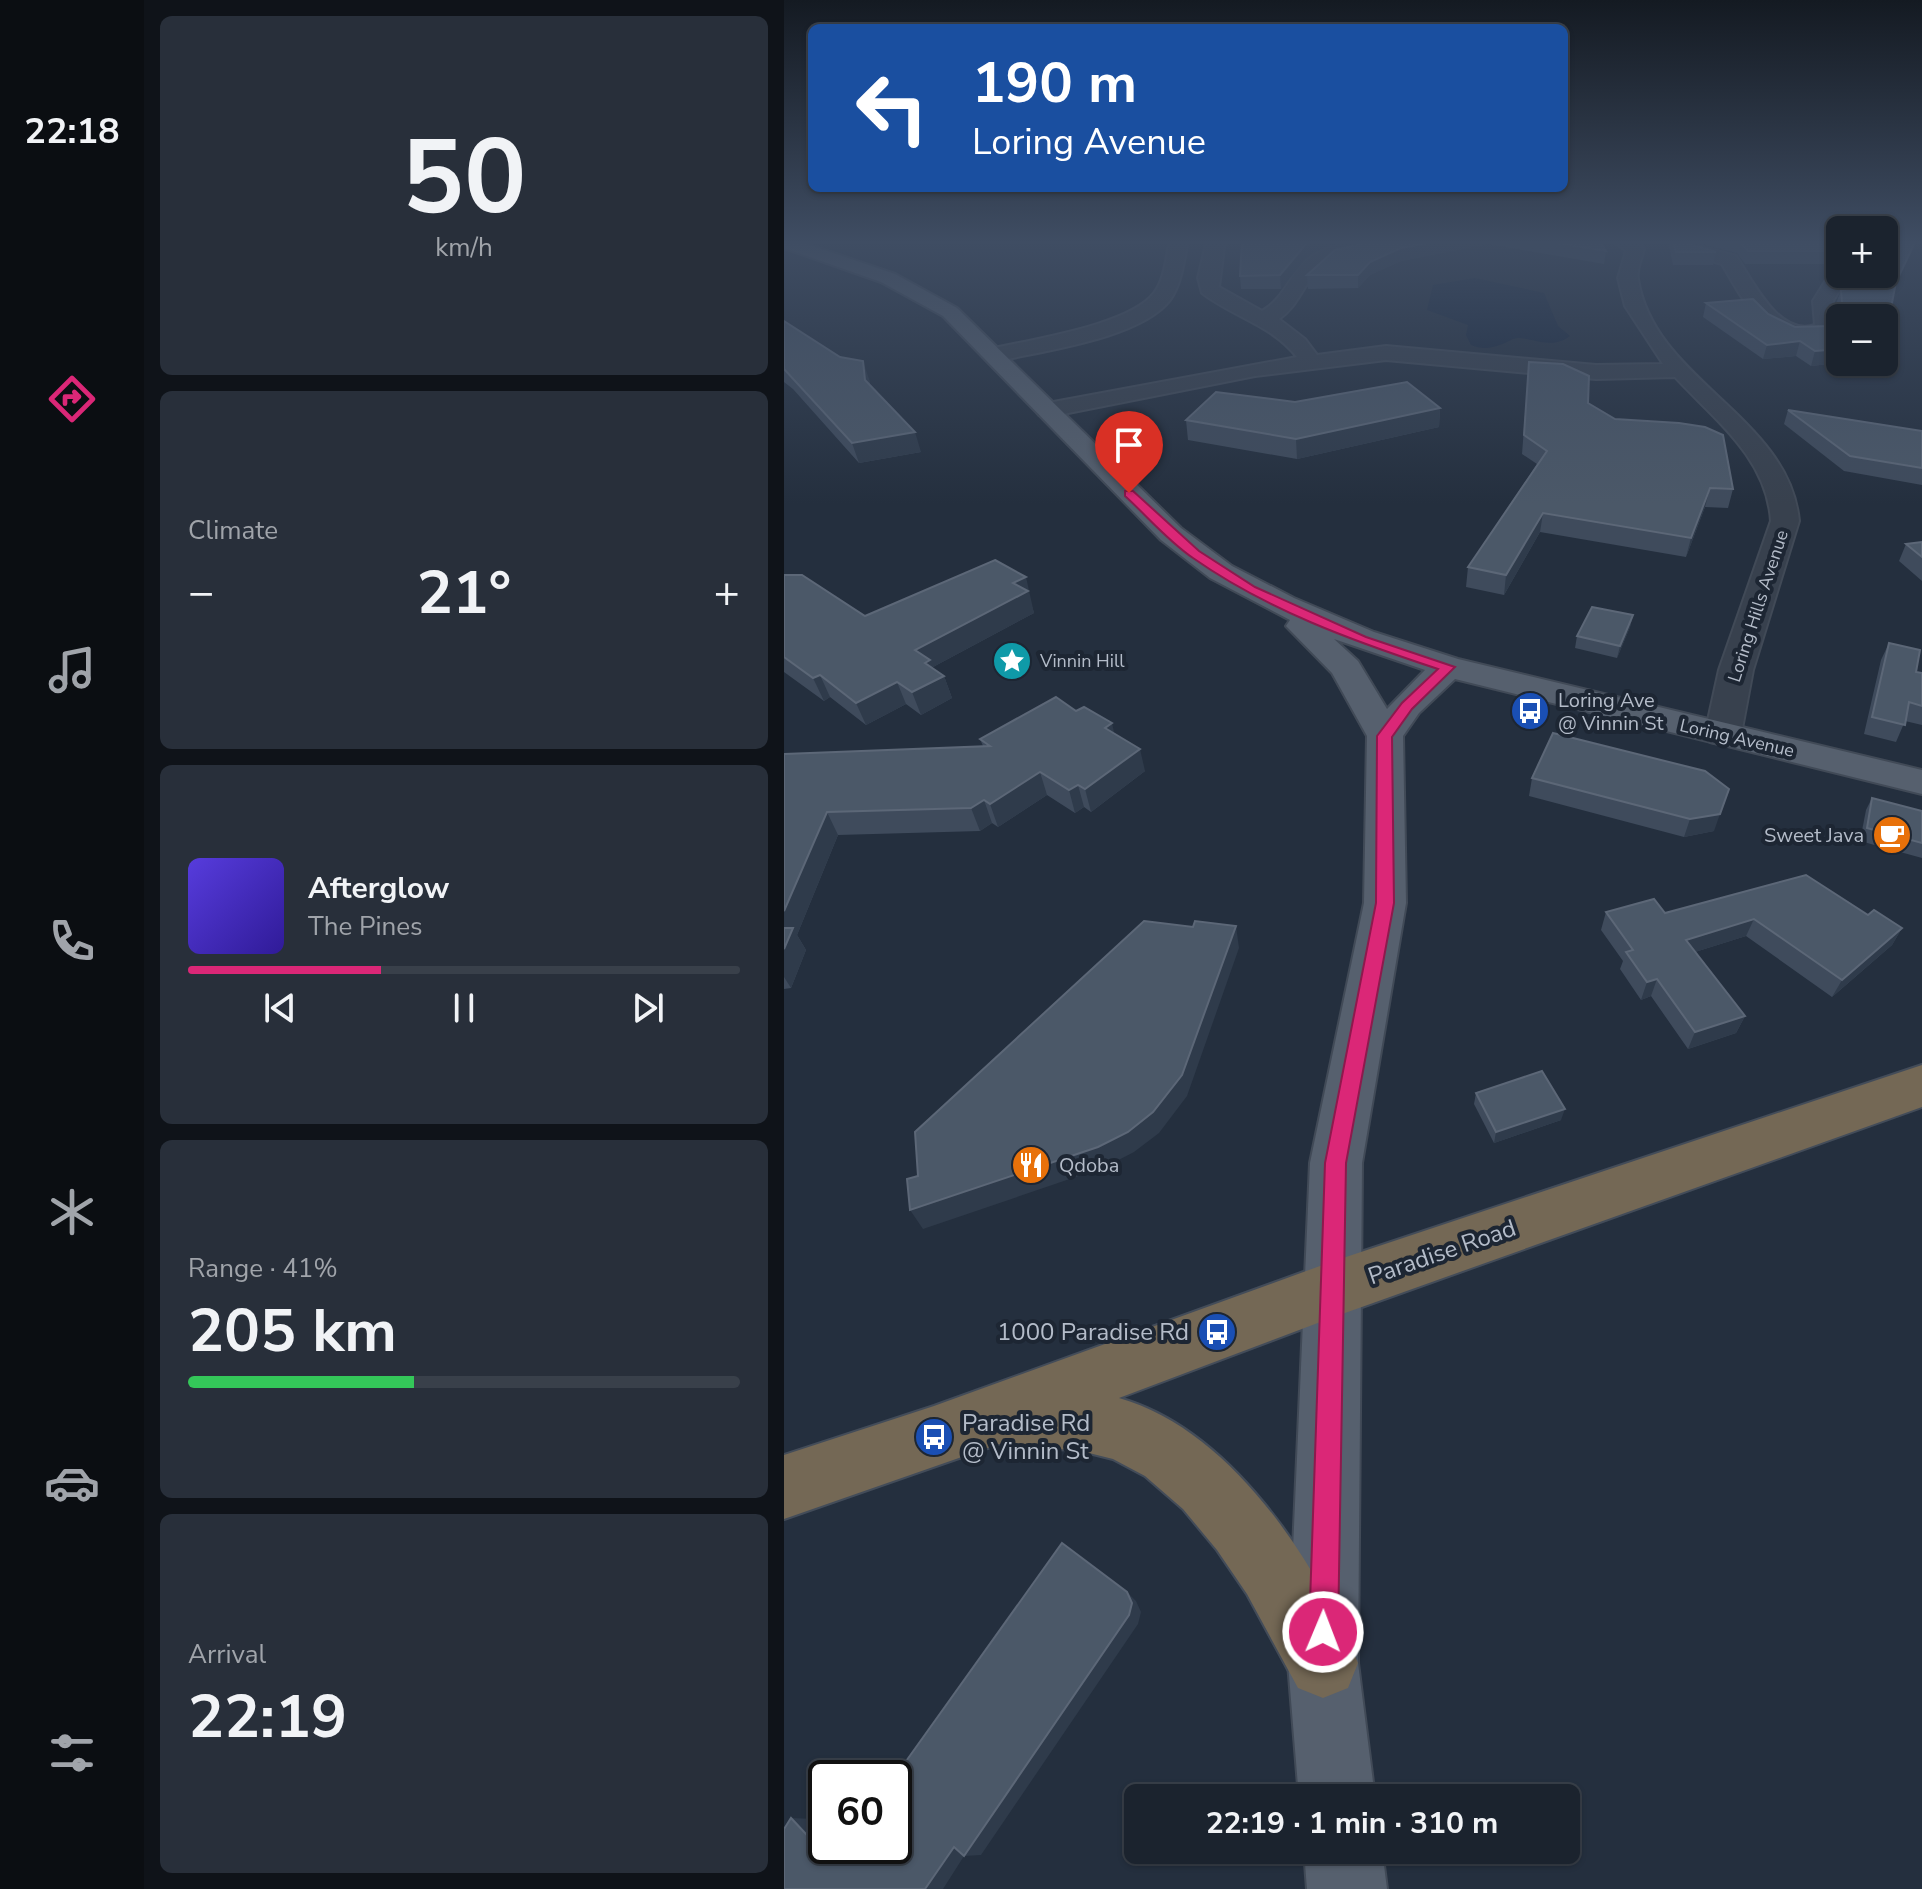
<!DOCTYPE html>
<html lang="en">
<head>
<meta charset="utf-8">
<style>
	:root { --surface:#1b232e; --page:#282f3a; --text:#f1f3f6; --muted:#a0a4aa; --line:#39404a; --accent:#db2777 }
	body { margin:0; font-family:"Nunito Sans",sans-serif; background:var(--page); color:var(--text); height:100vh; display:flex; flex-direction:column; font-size:30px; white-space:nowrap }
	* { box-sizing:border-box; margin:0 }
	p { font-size:26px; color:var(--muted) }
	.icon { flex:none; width:44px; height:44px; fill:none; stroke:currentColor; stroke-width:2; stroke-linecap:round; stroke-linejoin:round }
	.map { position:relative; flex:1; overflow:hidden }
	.details { display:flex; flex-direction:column; gap:16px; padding:16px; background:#0f1319; width:640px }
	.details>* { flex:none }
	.guide { position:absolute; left:24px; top:24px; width:760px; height:168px; border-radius:12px; box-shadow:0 2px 6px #0004,0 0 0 2px var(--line); background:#1a4fa0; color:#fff; overflow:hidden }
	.controls { position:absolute; left:1042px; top:216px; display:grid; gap:16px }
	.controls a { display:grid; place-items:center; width:72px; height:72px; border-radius:12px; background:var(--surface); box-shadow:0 2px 6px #0004,0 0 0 2px var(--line); font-size:40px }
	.speed { position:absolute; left:24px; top:1760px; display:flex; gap:16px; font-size:40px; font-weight:700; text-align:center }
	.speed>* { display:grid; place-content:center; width:104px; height:104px; border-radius:50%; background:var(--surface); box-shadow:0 2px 6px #0004,0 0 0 2px var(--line); line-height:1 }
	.speed .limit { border:4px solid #111; border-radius:12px; background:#fff; color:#111 }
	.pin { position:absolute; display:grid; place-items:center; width:68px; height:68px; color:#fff; margin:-82px -34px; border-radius:50% 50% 50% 0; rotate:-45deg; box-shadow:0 0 8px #0007 }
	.pin .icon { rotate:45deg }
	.me { position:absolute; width:88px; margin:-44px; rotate:1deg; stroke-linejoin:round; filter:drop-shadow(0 0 6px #0008) }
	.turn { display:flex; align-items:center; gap:28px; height:168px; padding:0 32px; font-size:36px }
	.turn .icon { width:104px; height:104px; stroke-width:2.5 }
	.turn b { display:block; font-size:56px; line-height:68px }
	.big { font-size:60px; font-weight:700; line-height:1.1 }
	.details .card { flex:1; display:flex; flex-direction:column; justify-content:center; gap:12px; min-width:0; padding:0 28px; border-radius:12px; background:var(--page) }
	.details .dial { align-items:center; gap:0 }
	.dial b { font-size:104px; line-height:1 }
	.song { display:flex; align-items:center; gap:24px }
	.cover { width:96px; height:96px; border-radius:12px; background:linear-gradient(135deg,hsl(250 70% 55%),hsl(250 70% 35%)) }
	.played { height:8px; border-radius:4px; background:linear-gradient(90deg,var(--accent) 35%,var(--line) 35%) }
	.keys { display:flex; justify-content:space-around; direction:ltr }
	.heat { display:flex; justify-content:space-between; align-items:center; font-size:44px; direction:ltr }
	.charge { height:12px; border-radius:6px; background:linear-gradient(90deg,#34c759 41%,var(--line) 0) }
	.trip { position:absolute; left:340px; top:1784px; width:456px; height:80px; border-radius:12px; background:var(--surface); box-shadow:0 2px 6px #0004,0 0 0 2px var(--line); font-weight:700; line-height:80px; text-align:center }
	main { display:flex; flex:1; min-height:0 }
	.menu { display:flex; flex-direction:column; width:144px; justify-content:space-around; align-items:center; background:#0b0e12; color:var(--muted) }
	.menu .icon { width:56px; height:56px }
	.menu .on { color:var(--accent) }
	.menu b { font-size:36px; color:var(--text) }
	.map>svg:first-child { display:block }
	.water { fill:#17263c }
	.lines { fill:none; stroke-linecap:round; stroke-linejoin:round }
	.minor-casing { stroke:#414a57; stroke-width:4 }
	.major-casing { stroke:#414a57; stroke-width:4 }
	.highway-casing { stroke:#434c59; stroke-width:4 }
	.minor { fill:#38414e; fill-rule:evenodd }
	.major { fill:#56606e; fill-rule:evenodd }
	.highway { fill:#746855; fill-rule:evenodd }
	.wall { fill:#3f4b5c }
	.shaded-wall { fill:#2f3b4b }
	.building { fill:#4b5868; stroke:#5c6777; stroke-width:2 }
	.route { fill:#db2777; stroke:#8e194d; stroke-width:2 }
	.labels { text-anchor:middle; stroke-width:8; stroke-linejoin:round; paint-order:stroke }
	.far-street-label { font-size:18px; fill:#b4bcc9; stroke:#1d2633 }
	.far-poi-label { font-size:18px; fill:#b4bcc9; stroke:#1d2633; text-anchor:start }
	.poi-label { font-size:20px; fill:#b4bcc9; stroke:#1d2633; text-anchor:start }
	.near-street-label { font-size:24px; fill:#b4bcc9; stroke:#1d2633 }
	.near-poi-label { font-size:24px; fill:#b4bcc9; stroke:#1d2633; text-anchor:end }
</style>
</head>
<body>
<main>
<nav class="menu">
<b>22:18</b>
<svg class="icon on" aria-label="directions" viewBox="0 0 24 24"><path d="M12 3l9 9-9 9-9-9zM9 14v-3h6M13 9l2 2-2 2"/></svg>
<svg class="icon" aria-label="music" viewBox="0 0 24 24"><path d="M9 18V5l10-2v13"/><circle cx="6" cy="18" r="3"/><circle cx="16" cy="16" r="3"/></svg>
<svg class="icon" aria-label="phone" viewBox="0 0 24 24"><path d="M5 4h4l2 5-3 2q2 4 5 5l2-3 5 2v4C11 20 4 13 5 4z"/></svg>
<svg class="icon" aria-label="climate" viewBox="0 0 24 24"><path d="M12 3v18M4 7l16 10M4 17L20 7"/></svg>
<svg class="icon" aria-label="car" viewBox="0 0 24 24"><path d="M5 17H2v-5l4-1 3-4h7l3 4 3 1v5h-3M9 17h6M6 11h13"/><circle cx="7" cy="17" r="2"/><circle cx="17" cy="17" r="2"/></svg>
<svg class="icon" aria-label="filters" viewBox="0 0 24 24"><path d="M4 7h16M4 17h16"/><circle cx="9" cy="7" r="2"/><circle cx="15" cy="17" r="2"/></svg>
</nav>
<section class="details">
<div class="card dial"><b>50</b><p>km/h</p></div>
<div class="card"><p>Climate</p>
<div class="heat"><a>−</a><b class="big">21°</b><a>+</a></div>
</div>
<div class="card">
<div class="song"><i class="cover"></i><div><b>Afterglow</b><p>The Pines</p></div></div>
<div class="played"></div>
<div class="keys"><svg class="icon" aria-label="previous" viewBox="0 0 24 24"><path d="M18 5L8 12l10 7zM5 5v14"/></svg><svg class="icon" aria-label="pause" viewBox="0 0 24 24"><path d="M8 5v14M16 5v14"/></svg><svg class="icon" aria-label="next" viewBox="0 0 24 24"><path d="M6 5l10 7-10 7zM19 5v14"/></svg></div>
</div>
<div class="card"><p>Range · 41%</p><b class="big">205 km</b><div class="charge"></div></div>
<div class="card"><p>Arrival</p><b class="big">22:19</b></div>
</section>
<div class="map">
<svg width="1138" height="1889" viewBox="0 0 1138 1889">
	<rect width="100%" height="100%" fill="#242f3e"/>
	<path class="water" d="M691,278l69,15 14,33 12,10c-21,16 -43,-2 -57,3 -12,6 -26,13 -42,6l-5,-10 2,-10 -41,-15 6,-25z"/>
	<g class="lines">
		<defs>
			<g id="minor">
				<path d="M386,240h18c-4,20 -6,43 -18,60 -30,39 -130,51 -176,62l-11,-7 3,-5c41,-10 143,-24 168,-57 11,-14 12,-36 16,-53z"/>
				<path d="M423,240h18l-6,47 43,24c19,-11 24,-27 37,-43 24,-30 75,-28 109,-28l-3,4c-28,7 -70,5 -90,30 -14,15 -18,33 -36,45l26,20 12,16 69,-9 210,19 67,-1 -38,-58 -7,-28 8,-27 -14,-11c13,0 24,-2 32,9 -2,10 -8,20 -6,30 16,102 151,137 161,242l-46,149 -12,64 -5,8 -13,3 -13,-3 -5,-8 14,-64 52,-149c-4,-63 -56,-101 -96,-144l-79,2 -210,-19 -131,16 -207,41 -9,-2 -3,-5 12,-7 249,-46c-25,-32 -64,-40 -95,-64l-4,-15z"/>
				<path d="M896,240h27l-9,6 38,10c16,23 43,82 79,69l-2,-24 20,-32 7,-2v7h9l-16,27 3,27c-6,9 -16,12 -28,12 -45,1 -67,-43 -86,-76l-49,-14v-8z"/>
			</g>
			<g id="major">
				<path d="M0,240h11l100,34 62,34 224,220 51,38 62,32 80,34 84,27 464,111v24l-467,-115 -36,34 -16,23 3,167 -44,260 -4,500 17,135h-76l-11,-135 22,-500 54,-260 3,-167 -35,-63 -46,-47 4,-6 -80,-42 -49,-38 -218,-224 -62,-34 -97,-34zM550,639l91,31 -38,39 -29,-48z"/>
				<path d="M520,1850h78l5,39h-80z"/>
			</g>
			<path id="highway" d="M1138,1065v42l-591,211 -212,80c111,31 197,163 239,265l-10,25 -25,10 -25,-10 -51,-94 -30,-44 -34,-41 -38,-33 -32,-17 -40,-10 -57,2 -17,-7 -215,75v-64l150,-49 397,-144z"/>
		</defs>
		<use href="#minor" class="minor-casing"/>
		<use href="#major" class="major-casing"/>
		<use href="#highway" class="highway-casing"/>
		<use href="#minor" class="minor"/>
		<use href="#major" class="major"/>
		<use href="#highway" class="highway"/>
	</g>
	<g class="wall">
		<path d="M596,240h219l7,11 -2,13 -116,-20 -87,17 -31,14 -12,13 -50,1 -1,-14z"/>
		<path d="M880,240h12l40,12 -3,13h-40l-5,-24z"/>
		<path d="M922,240h134v24h-95l-8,-11 -32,-8z"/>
		<path d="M1133,240l-22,47 -11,59v-28l-44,44h7l-36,4 -15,-10 -33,3 -60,-42 3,-14 62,11 27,13 35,-1 8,-6 -2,-16 5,-14 10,-1 -1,-15h34z"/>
		<path d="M550,243l-26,13 -27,33h-40l-1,-13z"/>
		<path d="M0,321l85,58 1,7 51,66 -62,11 -66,-74 -9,-7z"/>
		<path d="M745,362l59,41 145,86 -5,19 -23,-1 -19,50 -146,-25 -36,63 -38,-8 2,-20 69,-103 -15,-10z"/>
		<path d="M511,402l145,6 -1,19 -142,32 -109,-19 -2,-20z"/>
		<path d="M1004,410l134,21v54l-78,-14 -60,-47z"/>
		<path d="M1138,542v39l-23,-20 7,-17z"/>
		<path d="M0,575l81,41 166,-17 -1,1 4,13 -101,54v2l11,7 8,22 -31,17 -15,-11 -40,21 -36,-28 -6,4 -40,-29z"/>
		<path d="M849,615l-3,12 -13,31 -42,-10 2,-12z"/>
		<path d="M1105,643l27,29 6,1v52l-17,-4 -9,21 -32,-8 17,-74z"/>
		<path d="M292,711l38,23 31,37 -54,41 -7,-5 -9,6 -28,-18 -49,32 -6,-4 -12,8 -142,4 -41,100 9,15 -15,38 -7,1v-235l199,-8 -3,-7z"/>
		<path d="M769,733l161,98 -30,6 -155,-41 3,-18z"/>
		<path d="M1088,798l50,13v47l-62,-17 6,-31z"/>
		<path d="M822,912l262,3 34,13 -10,17 -60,52 -86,-61 -51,16 50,64 -9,17 -48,16 -37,-53 -10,4 -21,-31 3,-8 -22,-31z"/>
		<path d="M692,1093l85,27 -67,23 -20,-39z"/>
	</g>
	<g class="shaded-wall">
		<path d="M530,240h39l-19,3 -26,13 -27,33 -1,-14 27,-32z"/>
		<path d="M660,240h45l-1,4 -87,17 -31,14 -12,13v-13l12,-13 31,-14z"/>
		<path d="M1132,240h1l-26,56 5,-14z"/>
		<path d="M1016,341l-4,15 -33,3 4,-14z"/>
		<path d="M1056,349v13h7l-36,4 4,-15z"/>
		<path d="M79,361l6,18 2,20 -6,-19z"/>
		<path d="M656,408l-1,19 -142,32 -1,-20z"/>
		<path d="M131,432l6,20 -62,11 -7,-20z"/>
		<path d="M926,488l-5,19 -19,50 5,-19z"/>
		<path d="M759,513l-3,19 -36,63 2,-20z"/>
		<path d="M242,577l8,36 -101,54 4,13 7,-4 8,22 -31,17 -9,-23 3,-42 98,-67z"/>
		<path d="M849,615l-3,12 -13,31 3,-12z"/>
		<path d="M36,675l10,22 -6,4 -11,-23z"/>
		<path d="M113,682l9,22 -40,21 -10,-22z"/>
		<path d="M328,723l5,23 -12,-18z"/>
		<path d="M356,749l5,22 -54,41 -6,-23z"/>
		<path d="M256,772l7,23 -49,32 -8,-23z"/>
		<path d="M294,785l6,22 -9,6 -6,-23z"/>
		<path d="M200,800l8,23 -12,8 -9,-23z"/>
		<path d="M43,812l11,23 -41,100 9,15 -15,38 -7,-11v-66z"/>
		<path d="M936,814l-6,17 -30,6 6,-18z"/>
		<path d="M970,919l-8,17 -67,21 7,-17z"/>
		<path d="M452,926l3,22 -52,148 -28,37 -25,19 -29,15 -182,62 -13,-19z"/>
		<path d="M1118,928l-10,17 -60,52 10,-17z"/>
		<path d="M873,979l-6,17 -10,4 6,-18z"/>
		<path d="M961,1016l-9,17 -48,16 7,-17z"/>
		<path d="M781,1109l-4,11 -67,23 2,-11z"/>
		<path d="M343,1592l9,9 5,11 -3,12 -157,231 -17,1 -21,33h-18z"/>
		<path d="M7,1818l24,1 11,11v16h15l14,16 -22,1z"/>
	</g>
	<g class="building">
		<path d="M458,240h72l-7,3 -27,32 -40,1z"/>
		<path d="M596,240h64l-43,8 -31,14 -12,13h-51l28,-25z"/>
		<path d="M755,240h60l7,11z"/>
		<path d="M889,240h3l40,12h-40z"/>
		<path d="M954,240h102v11h-92z"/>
		<path d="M1100,240h32l-20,42 -12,62v-26h-44l3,-2 -2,-26 15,-2 -1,-14h29z"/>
		<path d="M969,299l15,15 27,13 35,-1 10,-8v31l-25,2 -15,-10 -33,4 -61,-42z"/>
		<path d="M0,321l56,36 23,4 2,19 50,52 -63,11 -68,-74z"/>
		<path d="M745,362l34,2 26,12 -1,27 27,16 64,4 26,4 18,8 10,54 -23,-1 -19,50 -148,-25 -37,62 -38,-8 79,-116 -23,-16z"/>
		<path d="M623,382l33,26 -144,31 -110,-19 30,-28 79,10z"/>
		<path d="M1004,410l134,21v37l-72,-12z"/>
		<path d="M1138,542v15l-16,-13z"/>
		<path d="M211,560l31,17 -13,6 15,8 -113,59 15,10 -5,3 19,13 -32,16 -15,-10 -41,21 -36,-28 -7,3 -29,-21v-82h18l63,41z"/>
		<path d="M808,607l41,8 -13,31 -43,-10z"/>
		<path d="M1105,643l31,7 -4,22 6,1v33l-13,-4 -4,23 -33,-8z"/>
		<path d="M272,697l20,14 8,-4 28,16 -7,5 35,21 -55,40 -7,-4 -9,5 -29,-18 -50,32 -6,-4 -13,8 -144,4 -43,99v-157l206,-8 -10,-7z"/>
		<path d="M769,733l152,38 24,18 -9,25 -30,5 -158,-41z"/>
		<path d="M1088,798l50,13v32l-55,-15z"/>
		<path d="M1022,875l62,40 6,-5 28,18 -60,52 -88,-61 -68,21 59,76 -50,16 -38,-53 -10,3 -21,-30 7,-2 -27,-38 48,-13 11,14z"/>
		<path d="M360,921l49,6 2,-6 41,5 -54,149 -29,37 -25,20 -30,15 -188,63 -3,-31 11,-3 -3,-44z"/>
		<path d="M0,928h9l-9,21z"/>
		<path d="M758,1071l23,38 -69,23 -20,-39z"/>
		<path d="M278,1543l65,49 5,11 -3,12 -165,241 -10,-9 -29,42h-141v-60l7,-11 42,45 12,-17h49v-68z"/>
	</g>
	<linearGradient id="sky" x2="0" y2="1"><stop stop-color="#141a22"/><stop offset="0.48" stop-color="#3f4d63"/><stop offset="1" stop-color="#3f4d63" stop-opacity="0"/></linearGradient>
	<rect width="1138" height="504" fill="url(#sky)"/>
	<path class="route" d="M341,491h8l66,60 56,36 111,50 89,30 -43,42 -20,28 2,166 -48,260 -8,469 -5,10 -10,4 -10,-4 -4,-10 16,-469 51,-260 1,-167 25,-33 36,-34c-85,-28 -171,-59 -245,-111 -25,-17 -46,-42 -68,-62z"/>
	<defs>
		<symbol id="sight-disc" viewBox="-11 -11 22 22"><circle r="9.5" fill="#0f9aa8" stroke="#1d2633"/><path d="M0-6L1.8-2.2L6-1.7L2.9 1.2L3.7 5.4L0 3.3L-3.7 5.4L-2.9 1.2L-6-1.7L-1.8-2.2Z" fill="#fff"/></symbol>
		<symbol id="bus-disc" viewBox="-11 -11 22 22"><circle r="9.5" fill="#1a4fb4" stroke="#1d2633"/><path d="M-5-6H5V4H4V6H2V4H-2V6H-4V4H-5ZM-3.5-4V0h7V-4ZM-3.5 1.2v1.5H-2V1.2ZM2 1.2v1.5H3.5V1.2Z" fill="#fff"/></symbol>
		<symbol id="cafe-disc" viewBox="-11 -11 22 22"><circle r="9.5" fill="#e8710a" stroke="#1d2633"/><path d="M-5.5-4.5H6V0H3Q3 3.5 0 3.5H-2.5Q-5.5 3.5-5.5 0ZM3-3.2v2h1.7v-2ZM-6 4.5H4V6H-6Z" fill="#fff"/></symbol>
		<symbol id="restaurant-disc" viewBox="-11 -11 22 22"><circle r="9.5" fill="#e8710a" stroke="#1d2633"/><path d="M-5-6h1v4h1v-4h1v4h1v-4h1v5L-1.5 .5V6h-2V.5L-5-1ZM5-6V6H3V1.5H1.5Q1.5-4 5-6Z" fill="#fff"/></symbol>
	</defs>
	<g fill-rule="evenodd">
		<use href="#sight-disc" x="206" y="639" width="44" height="44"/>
		<use href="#bus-disc" x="724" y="689" width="44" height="44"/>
		<use href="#cafe-disc" x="1086" y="813" width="44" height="44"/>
		<use href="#restaurant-disc" x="225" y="1143" width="44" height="44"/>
		<use href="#bus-disc" x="411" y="1310" width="44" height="44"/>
		<use href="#bus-disc" x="128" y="1415" width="44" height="44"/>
	</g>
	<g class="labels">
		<g class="far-street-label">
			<text transform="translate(974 606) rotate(-72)" y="6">Loring Hills Avenue</text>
			<text transform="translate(953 738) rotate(13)" y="6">Loring Avenue</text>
		</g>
		<g class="far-poi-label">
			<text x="256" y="667">Vinnin Hill</text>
		</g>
		<g class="poi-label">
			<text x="774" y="707">Loring Ave<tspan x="774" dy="23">@ Vinnin St</tspan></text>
			<text x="1080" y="842" text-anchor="end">Sweet Java</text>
			<text x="275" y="1172">Qdoba</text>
		</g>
		<g class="near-street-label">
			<text transform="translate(658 1252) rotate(-19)" y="8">Paradise Road</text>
		</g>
		<g class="near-poi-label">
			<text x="405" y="1340">1000 Paradise Rd</text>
			<text x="178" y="1431" text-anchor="start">Paradise Rd<tspan x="178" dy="28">@ Vinnin St</tspan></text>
		</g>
	</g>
</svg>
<div class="controls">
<a>+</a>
<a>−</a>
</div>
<div class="speed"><div class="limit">60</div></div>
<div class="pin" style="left:345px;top:493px;background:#d93025"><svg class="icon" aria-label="arrive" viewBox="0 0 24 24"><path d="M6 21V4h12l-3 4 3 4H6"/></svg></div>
<svg class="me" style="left:539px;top:1632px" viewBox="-20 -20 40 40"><circle r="17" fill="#db2777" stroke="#fff" stroke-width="3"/><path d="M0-11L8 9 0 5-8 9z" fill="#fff"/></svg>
<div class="trip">22:19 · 1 min · 310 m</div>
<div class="guide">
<div class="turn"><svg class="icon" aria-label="left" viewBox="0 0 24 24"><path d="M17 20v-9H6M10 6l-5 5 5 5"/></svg><div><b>190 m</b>Loring Avenue</div></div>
</div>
</div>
</main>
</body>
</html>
